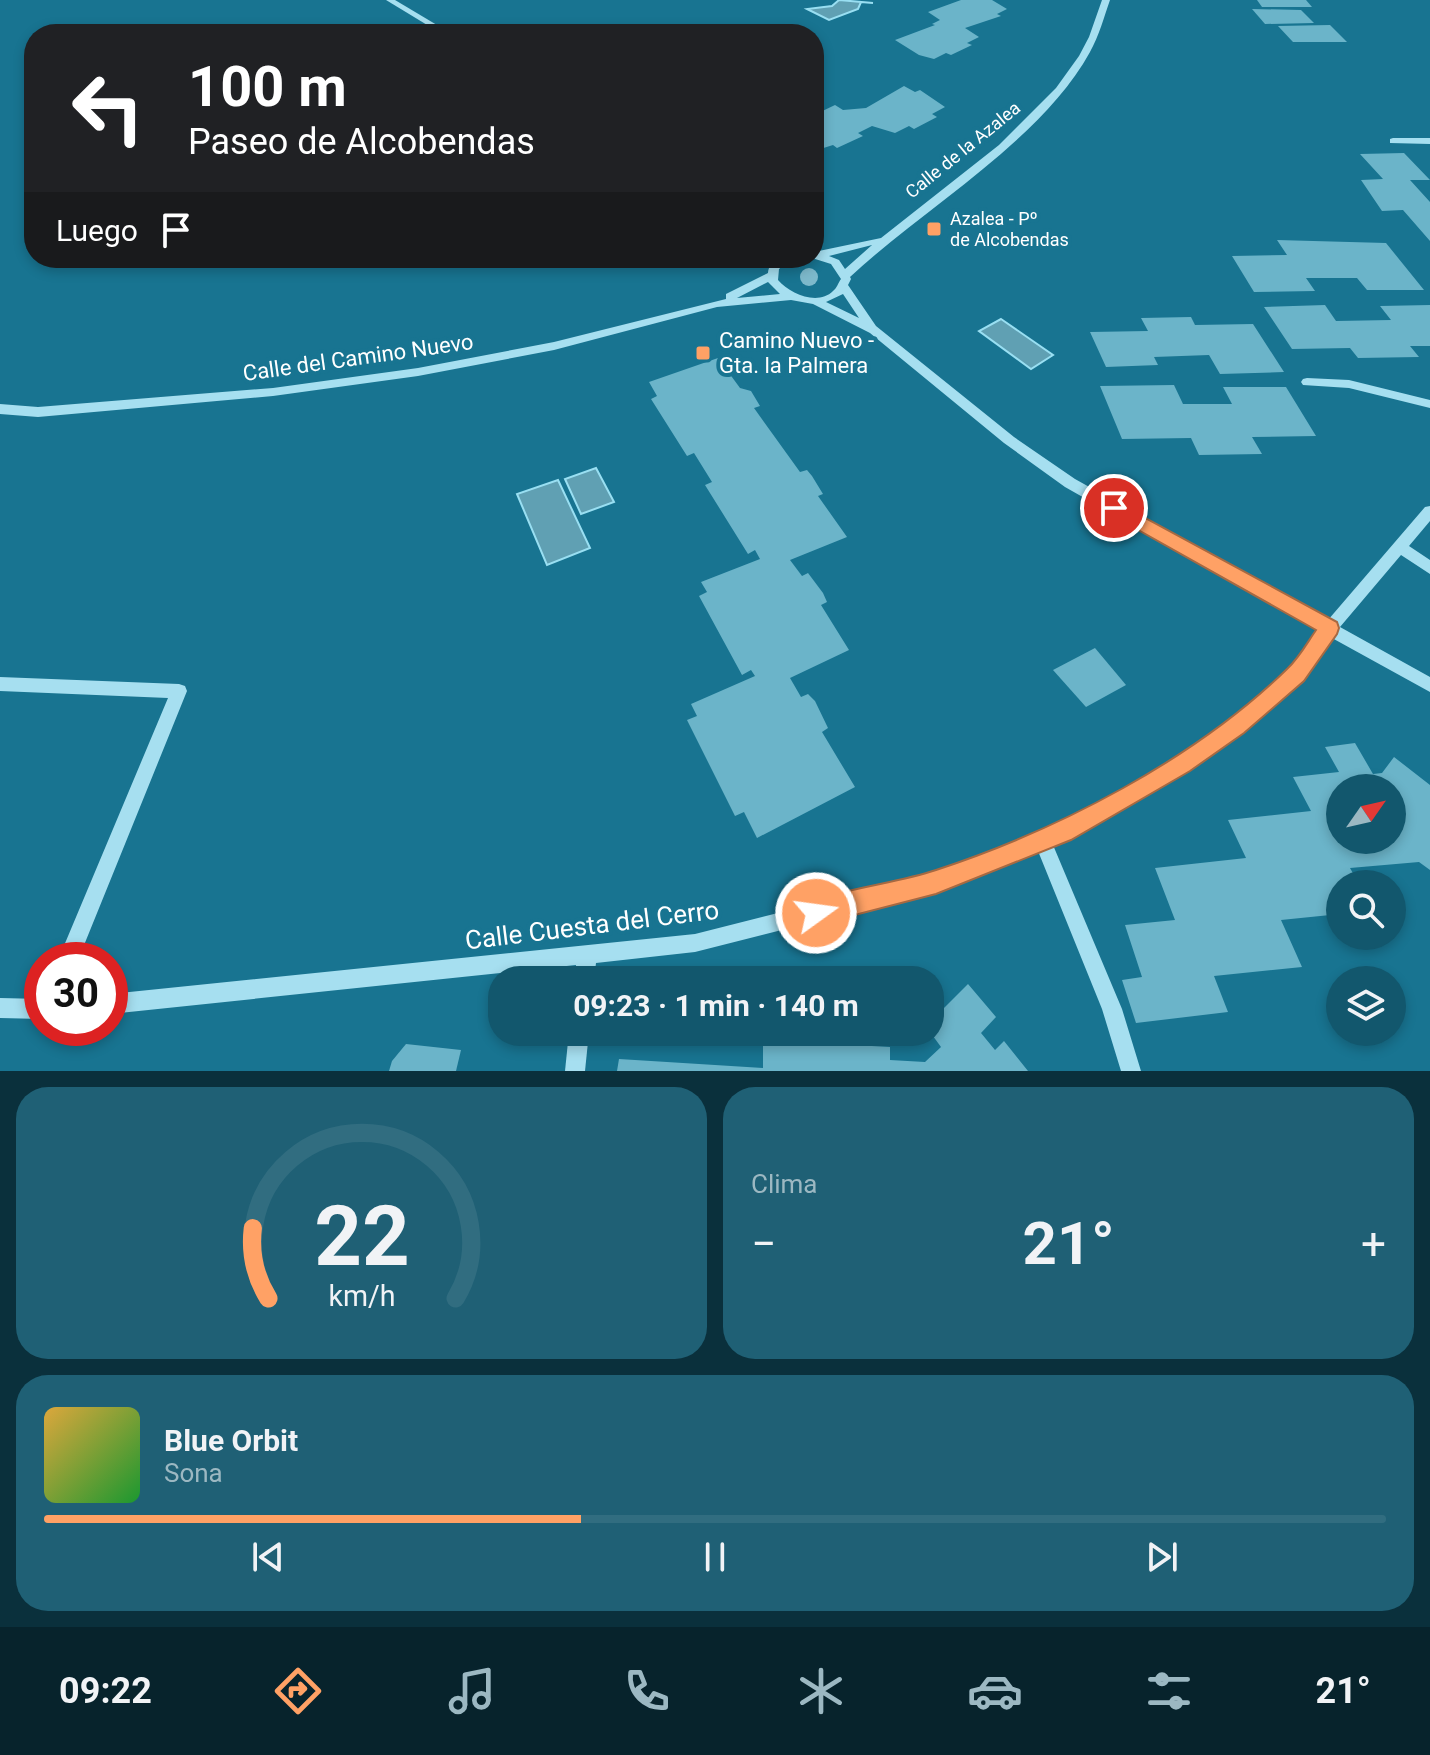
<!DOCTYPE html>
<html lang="es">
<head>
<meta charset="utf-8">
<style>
	:root { --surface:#12576d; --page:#1f6075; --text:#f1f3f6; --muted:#9cb8c2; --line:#316d80; --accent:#ffa165 }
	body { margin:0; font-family:Roboto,sans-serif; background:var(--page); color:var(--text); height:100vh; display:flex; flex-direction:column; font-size:30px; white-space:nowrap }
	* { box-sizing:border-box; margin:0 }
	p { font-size:26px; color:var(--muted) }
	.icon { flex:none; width:44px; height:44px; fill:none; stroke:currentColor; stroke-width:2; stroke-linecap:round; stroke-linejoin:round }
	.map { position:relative; height:1071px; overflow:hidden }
	.panel { display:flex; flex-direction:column; gap:16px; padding:16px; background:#0a303c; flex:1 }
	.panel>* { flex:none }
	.banner { position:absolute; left:24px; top:24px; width:800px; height:244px; border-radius:32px; box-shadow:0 4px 12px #0003; background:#202124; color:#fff; overflow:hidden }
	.needle { width:52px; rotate:56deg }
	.controls { position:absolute; left:1326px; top:774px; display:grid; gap:16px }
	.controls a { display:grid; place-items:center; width:80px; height:80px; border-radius:50%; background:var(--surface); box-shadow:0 4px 12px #0003; font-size:40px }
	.speed { position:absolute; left:24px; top:942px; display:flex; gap:16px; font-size:40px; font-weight:700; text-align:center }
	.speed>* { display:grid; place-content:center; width:104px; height:104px; border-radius:50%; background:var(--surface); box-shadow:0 4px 12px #0003; line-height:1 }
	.speed .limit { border:12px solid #d22; background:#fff; color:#111 }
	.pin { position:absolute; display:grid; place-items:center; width:68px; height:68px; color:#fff; margin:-34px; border:4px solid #fff; border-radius:50%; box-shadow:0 2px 8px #0007 }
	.me { position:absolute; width:88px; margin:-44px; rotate:76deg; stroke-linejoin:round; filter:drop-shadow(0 0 6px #0008) }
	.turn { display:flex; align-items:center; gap:28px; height:168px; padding:0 32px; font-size:36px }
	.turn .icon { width:104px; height:104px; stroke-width:2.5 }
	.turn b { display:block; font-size:56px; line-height:68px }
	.then { display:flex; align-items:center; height:76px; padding:0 32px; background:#0003; gap:16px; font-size:30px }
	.big { font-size:60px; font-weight:700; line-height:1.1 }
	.panel .tile { flex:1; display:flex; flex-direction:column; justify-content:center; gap:12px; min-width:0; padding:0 28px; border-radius:32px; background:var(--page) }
	.panel .dial { align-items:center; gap:0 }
	.dial svg { height:208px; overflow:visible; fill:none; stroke:var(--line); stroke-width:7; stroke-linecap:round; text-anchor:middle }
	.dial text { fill:var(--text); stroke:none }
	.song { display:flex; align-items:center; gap:24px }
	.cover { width:96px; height:96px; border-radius:12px; background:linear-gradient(135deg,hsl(40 70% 55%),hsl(130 70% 35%)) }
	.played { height:8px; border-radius:4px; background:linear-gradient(90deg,var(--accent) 40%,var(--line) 40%) }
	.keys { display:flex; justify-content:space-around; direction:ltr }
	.heat { display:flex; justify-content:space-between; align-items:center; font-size:44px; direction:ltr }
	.panel .tiles { flex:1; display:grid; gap:16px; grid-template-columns:1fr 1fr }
	.tile:last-child { grid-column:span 2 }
	.trip { position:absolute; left:488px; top:966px; width:456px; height:80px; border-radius:32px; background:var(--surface); box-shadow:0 4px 12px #0003; font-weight:700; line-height:80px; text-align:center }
	.tabs { display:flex; height:128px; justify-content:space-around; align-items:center; background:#07232c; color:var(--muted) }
	.tabs .icon { width:56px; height:56px }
	.tabs .active { color:var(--accent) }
	.tabs b { font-size:36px; color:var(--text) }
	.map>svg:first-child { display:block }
	.water { fill:#60a0b3; stroke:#99dff2; stroke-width:2 }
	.building { fill:#6bb4c9; fill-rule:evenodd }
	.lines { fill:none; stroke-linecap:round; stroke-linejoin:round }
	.minor { fill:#a6dff0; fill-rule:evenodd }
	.tree { fill:#7db9cb }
	.route { fill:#ffa165; stroke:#a66942; stroke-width:2 }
	.poi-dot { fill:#ffa165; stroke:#187491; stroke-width:3 }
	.labels { text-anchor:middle; stroke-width:8; stroke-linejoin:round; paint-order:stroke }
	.far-street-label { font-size:18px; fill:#fff; stroke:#187491 }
	.far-poi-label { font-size:18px; fill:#fff; stroke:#187491; text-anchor:start }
	.poi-label { font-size:22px; fill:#fff; stroke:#187491; text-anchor:start }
	.street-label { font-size:22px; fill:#fff; stroke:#187491 }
	.near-street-label { font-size:26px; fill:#fff; stroke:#187491 }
</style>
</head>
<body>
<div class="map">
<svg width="1430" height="1071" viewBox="0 0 1430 1071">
	<rect width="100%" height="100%" fill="#187491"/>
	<g class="water">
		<path d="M839,0l34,3 -12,-1 -3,7 -29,11 -22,-11 25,-3z"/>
		<path d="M1001,319l52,36 -22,14 -52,-38z"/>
		<path d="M596,468l18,34 -33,12 -16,-35z"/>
		<path d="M558,480l32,68 -43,17 -30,-71z"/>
	</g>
	<g class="building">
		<path d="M961,0h31l15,9 -10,5 4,2 -36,12 14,9 -12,6 5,2 -21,10 -5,-2 -12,6 -15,-4 -24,-15 40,-15 -3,-1 8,-4 -12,-8z"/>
		<path d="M1257,0h49l6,7h-50z"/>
		<path d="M1252,9l49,1 13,13 -49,1z"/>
		<path d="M1330,25l17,17h-54l-15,-16z"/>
		<path d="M904,86l11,6 5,-2 25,17 -13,7 5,3 -23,12 -5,-3 -14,7 -23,-7 -14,7 5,3 -26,12 -4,-3 -19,6v-36l21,-10 8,5 23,-2z"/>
		<path d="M1404,153l26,27h-20l20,22v39l-27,-31 -21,1 -21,-31 22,-1 -23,-25z"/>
		<path d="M1277,240l109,3 38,47h-57l-10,-12h-51l9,13 -61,1 -22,-36 55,-1z"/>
		<path d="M1325,305l11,16 55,-1 -11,-14 50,-1v41h-20l9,11 -61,1 -8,-10 -58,1 -28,-42z"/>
		<path d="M1191,317l4,8 58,-1 31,48 -64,2 -11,-19 -55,2 4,8 -52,2 -16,-35 58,-1 -7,-13z"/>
		<path d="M718,358l22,30 11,3 9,15 -6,2 46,64 7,-2 5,6 11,18 -5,2 29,41 -57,23 12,16 6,-3 15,20 4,9 -6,3 28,45 -59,28 11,19 7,-3 7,7 13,27 -6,4 33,55 -98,51 -13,-26 -9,4 -48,-96 10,-4 -6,-12 64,-28 -4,-6 -9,5 -43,-79 8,-4 -6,-10 59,-23 -5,-9 -7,4 -43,-69 7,-3 -18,-29 -7,3 -36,-57 6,-3 -8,-14z"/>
		<path d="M1174,385l9,19h49l-9,-17h63l30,49 -64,1 10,17 -63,1 -8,-17 -69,1 -22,-53z"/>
		<path d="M1095,648l31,37 -40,22 -33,-37z"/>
		<path d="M1355,743l18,31 9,-1 12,-16 36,28v85l-11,-8 -69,6 9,16h-19v30l-59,6 21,47 -88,9 14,36 -92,11 -14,-43 20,-3 -17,-52 50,-5 -20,-52 91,-10 -18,-38 83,-9 -18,-34 46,-5 -14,-25zM1340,788h52v52h-52z"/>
		<path d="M968,984l28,33 -15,16 14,17 9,-9 24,30h-411l2,-12 144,9v-28l127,7v13l35,2 16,-15 -11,-15v-10z"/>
		<path d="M406,1044l55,6 -5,21h-67l3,-10z"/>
	</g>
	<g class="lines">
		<g class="minor">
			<path d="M386,0h9l57,34h-10z"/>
			<path d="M1102,0h8c-6,17 -11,36 -20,52 -49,89 -165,155 -240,225l1,2 -3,6 28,41 138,111 61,42 253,141 97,-113 5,-1v15l-21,25 21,14v14l-29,-19 -61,72 90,50v15l-98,-54 -29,41 -61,53 -53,37 -120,69 -16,7 69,164 19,62h-20l-19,-62 -64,-158 -102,40 -241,61 -99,11 -2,17h-20l2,-15 -466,49v-20l585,-60 241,-61 122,-48 119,-68 53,-37 61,-51 28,-38 -254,-144 -61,-44 -134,-110 -57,-29 -22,-4 -74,7 -163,43 -136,26 -145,20 -235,21 -38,-3v-10l38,3 235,-19 145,-20 136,-26 172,-43v-5l42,-21c1,-13 15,-15 25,-15l-14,11 -1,11c12,14 40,26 55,11 4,-3 5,-8 8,-12l-10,-15 -19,-6 2,-6 67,-14 118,-93 57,-57 23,-32 10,-19zM872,245l-27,24 -6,-9 -10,-4zM768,282l12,12 -43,4zM843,294l16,24 -33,-16z"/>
			<path d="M1393,138h37v6l-40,-1v-4z"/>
			<path d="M1307,378l42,2 81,20v8l-81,-20 -46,-3 -2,-3 2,-3z"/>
			<path d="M0,677l179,7 6,2 2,5 -109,269h-20l110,-262 -168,-7z"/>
			<path d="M0,998l42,1v20l-42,-1z"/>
			<path d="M569,1032h20l-4,39h-20z"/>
		</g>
	</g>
	<circle class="tree" cx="809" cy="277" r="9"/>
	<path class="route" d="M1114,501l223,121 2,6 -2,6 -33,47 -60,52 -54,38 -119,69 -135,54 -120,31 -9,-4 -3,-8 3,-9c41,-17 87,-20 129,-34 122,-40 259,-111 351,-201 12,-11 20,-26 29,-39l-208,-117v-10z"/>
	<g class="poi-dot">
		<rect x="926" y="221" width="16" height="16" rx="4"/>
		<rect x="695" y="345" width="16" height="16" rx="4"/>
	</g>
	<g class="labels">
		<g class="far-street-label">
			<text transform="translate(963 150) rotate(-39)" y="6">Calle de la Azalea</text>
		</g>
		<g class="far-poi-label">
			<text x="950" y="225">Azalea - Pº<tspan x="950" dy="21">de Alcobendas</tspan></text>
		</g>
		<g class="poi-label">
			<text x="719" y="348">Camino Nuevo -<tspan x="719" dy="25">Gta. la Palmera</tspan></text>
		</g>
		<g class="street-label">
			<text transform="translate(358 357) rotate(-8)" y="8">Calle del Camino Nuevo</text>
		</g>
		<g class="near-street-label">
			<text transform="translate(592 925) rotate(-7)" y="9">Calle Cuesta del Cerro</text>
		</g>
	</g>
</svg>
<div class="controls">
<a><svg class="needle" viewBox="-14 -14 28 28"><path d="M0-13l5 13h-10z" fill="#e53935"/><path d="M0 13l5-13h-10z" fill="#9cb8c2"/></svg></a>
<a><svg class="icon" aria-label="search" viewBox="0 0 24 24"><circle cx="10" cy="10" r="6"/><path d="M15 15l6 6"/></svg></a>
<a><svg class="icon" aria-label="layers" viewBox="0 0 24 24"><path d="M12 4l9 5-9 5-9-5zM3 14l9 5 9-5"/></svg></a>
</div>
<div class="speed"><div class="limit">30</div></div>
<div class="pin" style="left:1114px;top:508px;background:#d93025"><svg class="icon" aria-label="arrive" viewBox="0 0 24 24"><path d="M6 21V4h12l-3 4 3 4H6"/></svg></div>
<svg class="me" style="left:816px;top:913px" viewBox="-20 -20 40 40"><circle r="17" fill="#ffa165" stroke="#fff" stroke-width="3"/><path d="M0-11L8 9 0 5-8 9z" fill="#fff"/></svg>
<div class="trip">09:23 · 1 min · 140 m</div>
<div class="banner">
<div class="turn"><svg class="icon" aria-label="left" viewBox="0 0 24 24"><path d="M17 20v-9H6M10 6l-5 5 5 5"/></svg><div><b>100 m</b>Paseo de Alcobendas</div></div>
<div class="then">Luego<svg class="icon" aria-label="arrive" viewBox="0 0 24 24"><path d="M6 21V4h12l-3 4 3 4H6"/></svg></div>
</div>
</div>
<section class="panel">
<div class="tiles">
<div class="tile dial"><svg viewBox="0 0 100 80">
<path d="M14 69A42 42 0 1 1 86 69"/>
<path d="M14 69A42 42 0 0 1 8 42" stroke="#ffa165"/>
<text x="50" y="56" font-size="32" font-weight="700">22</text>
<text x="50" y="72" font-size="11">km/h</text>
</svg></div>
<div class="tile"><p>Clima</p>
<div class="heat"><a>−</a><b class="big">21°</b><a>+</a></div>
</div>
<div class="tile">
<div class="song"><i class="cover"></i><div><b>Blue Orbit</b><p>Sona</p></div></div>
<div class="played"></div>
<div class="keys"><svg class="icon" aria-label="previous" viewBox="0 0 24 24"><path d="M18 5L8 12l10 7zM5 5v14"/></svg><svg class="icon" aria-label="pause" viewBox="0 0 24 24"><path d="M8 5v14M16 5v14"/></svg><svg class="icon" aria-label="next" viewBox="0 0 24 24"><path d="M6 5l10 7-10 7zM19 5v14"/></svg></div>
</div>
</div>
</section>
<nav class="tabs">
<b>09:22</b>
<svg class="icon active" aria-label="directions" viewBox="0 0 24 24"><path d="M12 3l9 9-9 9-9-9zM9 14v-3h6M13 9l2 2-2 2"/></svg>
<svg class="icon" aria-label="music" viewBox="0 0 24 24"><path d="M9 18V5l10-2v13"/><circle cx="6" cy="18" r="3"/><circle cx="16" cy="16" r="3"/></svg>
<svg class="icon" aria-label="phone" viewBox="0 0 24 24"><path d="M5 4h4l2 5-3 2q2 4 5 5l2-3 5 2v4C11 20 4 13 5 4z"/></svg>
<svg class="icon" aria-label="climate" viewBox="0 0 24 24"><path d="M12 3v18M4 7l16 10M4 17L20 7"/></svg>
<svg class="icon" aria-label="car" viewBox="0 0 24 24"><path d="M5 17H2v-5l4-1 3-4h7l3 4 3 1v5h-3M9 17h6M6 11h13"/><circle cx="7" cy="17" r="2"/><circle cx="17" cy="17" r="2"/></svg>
<svg class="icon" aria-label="filters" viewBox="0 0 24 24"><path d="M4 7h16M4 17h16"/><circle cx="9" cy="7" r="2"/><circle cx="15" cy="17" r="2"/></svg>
<b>21°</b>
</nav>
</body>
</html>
